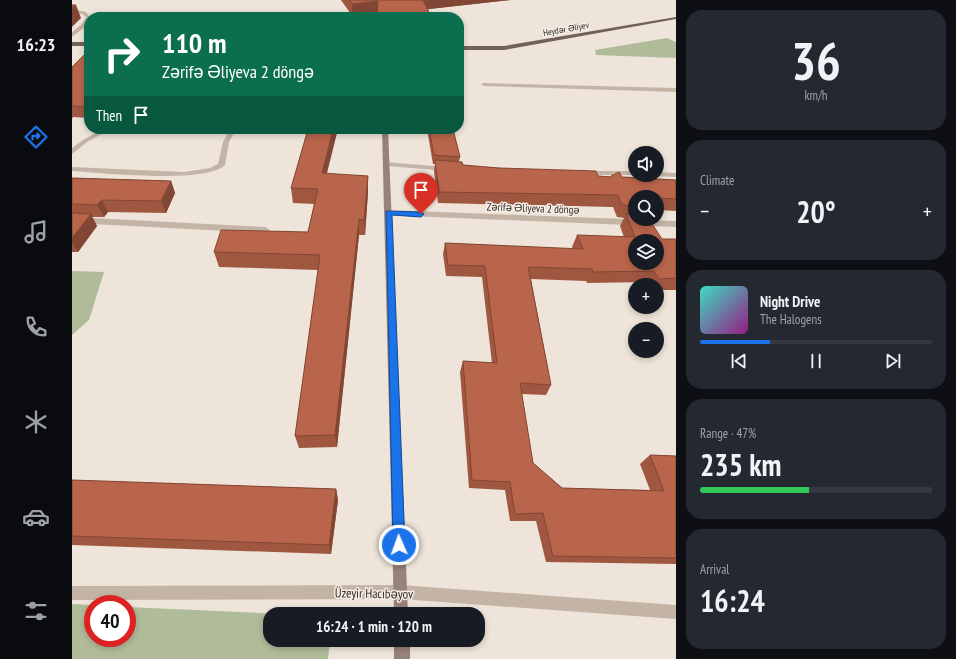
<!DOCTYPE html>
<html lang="en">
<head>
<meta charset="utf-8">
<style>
	:root { --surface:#171b24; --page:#242831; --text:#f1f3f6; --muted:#9ea1a6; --line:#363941; --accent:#1a73e8 }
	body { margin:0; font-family:"PT Sans Narrow",sans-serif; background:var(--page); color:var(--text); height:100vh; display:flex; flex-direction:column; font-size:15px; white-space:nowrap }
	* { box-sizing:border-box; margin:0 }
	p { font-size:13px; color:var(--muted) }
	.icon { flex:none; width:22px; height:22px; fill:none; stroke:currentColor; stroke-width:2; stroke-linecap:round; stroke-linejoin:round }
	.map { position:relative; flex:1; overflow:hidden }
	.sheet { display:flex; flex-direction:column; gap:10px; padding:10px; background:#0d0f14; width:280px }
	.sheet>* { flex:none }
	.guide { position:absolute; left:12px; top:12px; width:380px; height:122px; border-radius:16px; box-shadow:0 2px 6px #0003; background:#0b6e4f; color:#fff; overflow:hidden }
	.controls { position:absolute; left:556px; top:146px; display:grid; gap:8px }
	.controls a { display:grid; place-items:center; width:36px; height:36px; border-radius:50%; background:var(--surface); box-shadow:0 2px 6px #0003; font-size:20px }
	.speed { position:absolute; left:12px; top:595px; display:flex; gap:8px; font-size:20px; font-weight:700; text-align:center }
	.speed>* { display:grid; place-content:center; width:52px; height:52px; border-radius:50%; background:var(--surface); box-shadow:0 2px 6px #0003; line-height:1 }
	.speed .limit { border:6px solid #d22; background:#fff; color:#111 }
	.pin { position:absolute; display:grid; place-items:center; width:34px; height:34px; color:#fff; margin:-41px -17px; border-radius:50% 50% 50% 0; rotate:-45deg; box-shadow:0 0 4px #0007 }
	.pin .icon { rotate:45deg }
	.me { position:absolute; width:44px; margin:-22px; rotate:358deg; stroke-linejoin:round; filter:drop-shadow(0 0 3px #0008) }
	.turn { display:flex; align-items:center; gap:14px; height:84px; padding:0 12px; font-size:18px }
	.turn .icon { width:52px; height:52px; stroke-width:2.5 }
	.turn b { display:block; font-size:28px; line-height:34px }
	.then { display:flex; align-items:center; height:38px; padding:0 12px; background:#0003; gap:8px; font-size:15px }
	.big { font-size:30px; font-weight:600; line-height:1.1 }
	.sheet .widget { flex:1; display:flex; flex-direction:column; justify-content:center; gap:6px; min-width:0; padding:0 14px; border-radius:16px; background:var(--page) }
	.sheet .dial { align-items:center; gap:0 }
	.dial b { font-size:52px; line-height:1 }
	.song { display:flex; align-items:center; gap:12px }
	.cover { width:48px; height:48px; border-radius:6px; background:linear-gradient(135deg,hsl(170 70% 55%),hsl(310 70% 35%)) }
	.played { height:4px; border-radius:2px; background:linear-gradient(90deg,var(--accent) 30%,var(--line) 30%) }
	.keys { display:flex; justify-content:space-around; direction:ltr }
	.heat { display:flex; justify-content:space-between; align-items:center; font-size:22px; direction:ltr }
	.charge { height:6px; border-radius:3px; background:linear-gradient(90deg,#34c759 47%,var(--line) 0) }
	.trip { position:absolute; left:191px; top:607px; width:222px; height:40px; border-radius:16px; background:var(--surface); box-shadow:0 2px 6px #0003; font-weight:600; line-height:40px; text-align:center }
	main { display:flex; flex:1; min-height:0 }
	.dock { display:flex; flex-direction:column; width:72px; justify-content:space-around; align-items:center; background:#090b0e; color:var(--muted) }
	.dock .icon { width:28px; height:28px }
	.dock .active { color:var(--accent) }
	.dock b { font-size:18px; color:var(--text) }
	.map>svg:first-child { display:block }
	.green { fill:#b0bb9a }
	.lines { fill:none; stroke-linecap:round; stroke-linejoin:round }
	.street { fill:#c4b4a6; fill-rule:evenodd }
	.secondary { fill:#988378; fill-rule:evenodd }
	.primary { fill:#726159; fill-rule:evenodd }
	.wall { fill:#9f5740 }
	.shaded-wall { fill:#824734 }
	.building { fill:#b9654b; stroke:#824734; fill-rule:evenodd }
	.route { fill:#1a73e8; stroke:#114b97 }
	.labels { text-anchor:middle; stroke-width:3; stroke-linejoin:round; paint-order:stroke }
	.far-street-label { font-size:9px; fill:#312a26; stroke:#f6eee4 }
	.street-label { font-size:11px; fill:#312a26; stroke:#f6eee4 }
	.near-street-label { font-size:13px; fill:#312a26; stroke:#f6eee4 }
</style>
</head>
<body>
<main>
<nav class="dock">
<b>16:23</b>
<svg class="icon active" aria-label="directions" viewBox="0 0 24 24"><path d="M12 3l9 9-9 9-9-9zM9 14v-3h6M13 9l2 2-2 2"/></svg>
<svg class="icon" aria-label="music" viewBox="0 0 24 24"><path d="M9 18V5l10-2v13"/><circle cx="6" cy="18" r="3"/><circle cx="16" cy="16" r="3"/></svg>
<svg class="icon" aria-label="phone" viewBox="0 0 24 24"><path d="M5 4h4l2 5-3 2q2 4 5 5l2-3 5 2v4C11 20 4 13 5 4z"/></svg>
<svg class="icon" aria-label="climate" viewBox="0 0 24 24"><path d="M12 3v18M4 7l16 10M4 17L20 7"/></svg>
<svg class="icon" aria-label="car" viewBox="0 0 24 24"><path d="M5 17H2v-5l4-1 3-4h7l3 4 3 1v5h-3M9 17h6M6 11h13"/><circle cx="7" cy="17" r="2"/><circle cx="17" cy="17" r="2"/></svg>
<svg class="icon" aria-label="filters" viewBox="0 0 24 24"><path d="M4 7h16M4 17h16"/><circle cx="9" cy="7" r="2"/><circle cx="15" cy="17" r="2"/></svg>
</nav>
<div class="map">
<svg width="604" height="659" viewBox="0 0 604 659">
	<rect width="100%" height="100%" fill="#eee4d9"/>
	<g class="green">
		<path d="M595,38l9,4v16l-80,-3 -1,-5z"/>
		<path d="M0,271l32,1 -15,48 -17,15z"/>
		<path d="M0,604l21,1v33h34v-31l158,7h-15v26h60l-2,19h-256z"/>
	</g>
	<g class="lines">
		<g class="street">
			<path d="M0,9l14,3 4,5h-1l-3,9 -14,11v-5l10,-8 4,-7 -4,-3 -10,-3z"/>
			<path d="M410,83l194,5v4l-192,-6 -2,-1z"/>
			<path d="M31,129h8l-24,13 -15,12v-6l11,-8z"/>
			<path d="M158,129h6l-7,13 -4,23c-19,19 -124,8 -153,6v-4l112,5 26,-4 8,-4 5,-22z"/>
			<path d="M312,162l63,5 4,2 -4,2 -60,-5 -4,-2z"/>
			<path d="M507,171h56l1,4h-57z"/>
			<path d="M585,172l19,1v4l-22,-1 3,-1z"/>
			<path d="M317,210l287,11v6l-290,-12v-4z"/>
			<path d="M0,217l194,10 4,3 -4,3 -194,-10z"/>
			<path d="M328,585l276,20v14l-276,-20 -328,1v-14z"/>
		</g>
		<g class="secondary">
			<path d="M310,129h6l20,485h-14z"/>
			<rect x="322" y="640" width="16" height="19"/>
		</g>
		<g class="primary">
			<path d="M604,17v2l-172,31h-45v-4h45z"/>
			<rect x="0" y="42" width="17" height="4"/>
		</g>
	</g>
	<g class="wall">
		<path d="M269,0h170l-83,9 3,8h-54l1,-3 -25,3z"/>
		<path d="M17,50v68l-16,-1 -1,2v-52z"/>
		<path d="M355,129h26l7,28 -1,4 4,4 135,11 12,1 1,-1 11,1 54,3v31l-19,-1v-13h-22v22l27,20h14v51h-19v-5h-8l-2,-3 -60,1 -1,-2 -55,-2 20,106 -5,10 -24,-1 11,69 29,25 88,2 -10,-26 10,-9 26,1v108l-130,-2 -10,-41h-26l-5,-31 -36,-2 -9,-116 3,-11 29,2 -10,-86 -36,-1 -3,-22 2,-11 128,6 -1,-2 5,-12 47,2 -4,-11 4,-8 -7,-1 -4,-10 -175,-4 -4,-32 1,-7h-2z"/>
		<path d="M255,174l41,2v16l-3,43h-6l-22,212 -38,1 -4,-12 23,-166 -99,-3 -5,-15 94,-20 6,-28 -21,-1 -2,-15z"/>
		<path d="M0,178l99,3 4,12 -9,20 -58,-1 -4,5h-12l5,9 -19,26h-6z"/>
		<path d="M0,480l264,9 2,11 -7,54 -259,-9z"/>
	</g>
	<g class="shaded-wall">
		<path d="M349,0h90l-90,10z"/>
		<path d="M306,1v13l-25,3 -1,-13z"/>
		<path d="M4,5l5,13 -9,9v-19z"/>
		<path d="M261,129h5l-15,60 -1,-16z"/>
		<path d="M296,176v16l-3,43 -1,-15z"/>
		<path d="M99,181l4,12 -9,20 -5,-12z"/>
		<path d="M30,200l6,12 -4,5 -7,-12z"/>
		<path d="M19,214l6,12 -19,26 -6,-9v-5z"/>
		<path d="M287,219v16l-22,212 -2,-12z"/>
		<path d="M264,489l2,11 -7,54 -2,-9z"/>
	</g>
	<g class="building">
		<path d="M278,0h73l8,17h-54l1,-16 -26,3z"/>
		<path d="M0,5h4l-4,3z"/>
		<path d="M17,50v57l-17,-1v-39z"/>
		<path d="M236,129h25l-11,44 46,3 -4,44 -5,-1 -24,216 -40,1 25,-181 -106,-3 7,-22 87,2 10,-43 -27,-1z"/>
		<path d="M357,129h24l7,28 -26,-2z"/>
		<path d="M363,160l27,2 1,3 36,3 97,3 2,5 13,1v-1l8,-4 3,5 54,3v19l-19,-1v-1h-22v9l-13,-1 -4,-10 -179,-3z"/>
		<path d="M0,178l99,3 -10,20 -59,-1 -5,5 -25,-1z"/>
		<path d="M0,213l19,1 -19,24z"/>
		<path d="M554,214l9,1v4h14l13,20h14v39l-17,1 -5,-8 -61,1 -1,-3 -64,-2 23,118 -31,-2 13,80 29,25 102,3 -14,-36 26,1v102l-123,-2 -10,-43 -28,1 -5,-32 -38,-2 -9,-119 34,2 -12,-97 -37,-1 -3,-22 138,6 -6,-14 58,2zM563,241h22v22h-22z"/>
		<path d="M0,480l264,9 -7,56 -257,-9z"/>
	</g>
	<path class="route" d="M314,211l35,1 3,2 -3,3 -29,-2 13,330 -2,4 -4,2 -5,-2 -1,-4z"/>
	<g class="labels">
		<g class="far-street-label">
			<text transform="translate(494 29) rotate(-10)" y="3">Heydər Əliyev</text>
		</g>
		<g class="street-label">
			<text transform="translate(461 208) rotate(2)" y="4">Zərifə Əliyeva 2 döngə</text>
		</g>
		<g class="near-street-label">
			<text transform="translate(302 593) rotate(1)" y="5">Üzeyir Hacıbəyov</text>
		</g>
	</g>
</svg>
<div class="controls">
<a><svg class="icon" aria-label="sound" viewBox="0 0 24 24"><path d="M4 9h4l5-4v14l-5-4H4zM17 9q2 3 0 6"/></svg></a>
<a><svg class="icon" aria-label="search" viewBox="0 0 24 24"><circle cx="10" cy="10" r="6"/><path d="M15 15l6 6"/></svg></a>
<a><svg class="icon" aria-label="layers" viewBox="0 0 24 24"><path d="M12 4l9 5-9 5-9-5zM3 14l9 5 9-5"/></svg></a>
<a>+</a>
<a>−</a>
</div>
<div class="speed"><div class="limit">40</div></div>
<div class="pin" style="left:349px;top:214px;background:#d93025"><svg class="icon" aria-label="arrive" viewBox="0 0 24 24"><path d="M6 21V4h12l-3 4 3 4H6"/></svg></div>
<svg class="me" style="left:327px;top:545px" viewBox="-20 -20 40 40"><circle r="17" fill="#1a73e8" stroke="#fff" stroke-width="3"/><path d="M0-11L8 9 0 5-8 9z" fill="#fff"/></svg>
<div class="trip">16:24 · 1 min · 120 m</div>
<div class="guide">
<div class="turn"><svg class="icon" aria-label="right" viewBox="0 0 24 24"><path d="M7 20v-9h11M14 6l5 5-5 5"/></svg><div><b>110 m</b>Zərifə Əliyeva 2 döngə</div></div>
<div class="then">Then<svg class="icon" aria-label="arrive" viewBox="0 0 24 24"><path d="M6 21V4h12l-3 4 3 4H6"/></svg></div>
</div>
</div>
<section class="sheet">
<div class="widget dial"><b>36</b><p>km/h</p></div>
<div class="widget"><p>Climate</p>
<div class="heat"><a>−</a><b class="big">20°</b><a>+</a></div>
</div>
<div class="widget">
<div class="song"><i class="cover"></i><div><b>Night Drive</b><p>The Halogens</p></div></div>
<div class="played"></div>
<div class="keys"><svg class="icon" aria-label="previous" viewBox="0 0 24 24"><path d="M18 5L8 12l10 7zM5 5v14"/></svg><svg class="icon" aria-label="pause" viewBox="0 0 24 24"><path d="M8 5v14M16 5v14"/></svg><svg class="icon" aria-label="next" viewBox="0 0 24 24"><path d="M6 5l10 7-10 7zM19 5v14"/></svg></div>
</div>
<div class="widget"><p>Range · 47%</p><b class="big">235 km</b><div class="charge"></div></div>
<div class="widget"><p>Arrival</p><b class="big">16:24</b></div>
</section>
</main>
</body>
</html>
